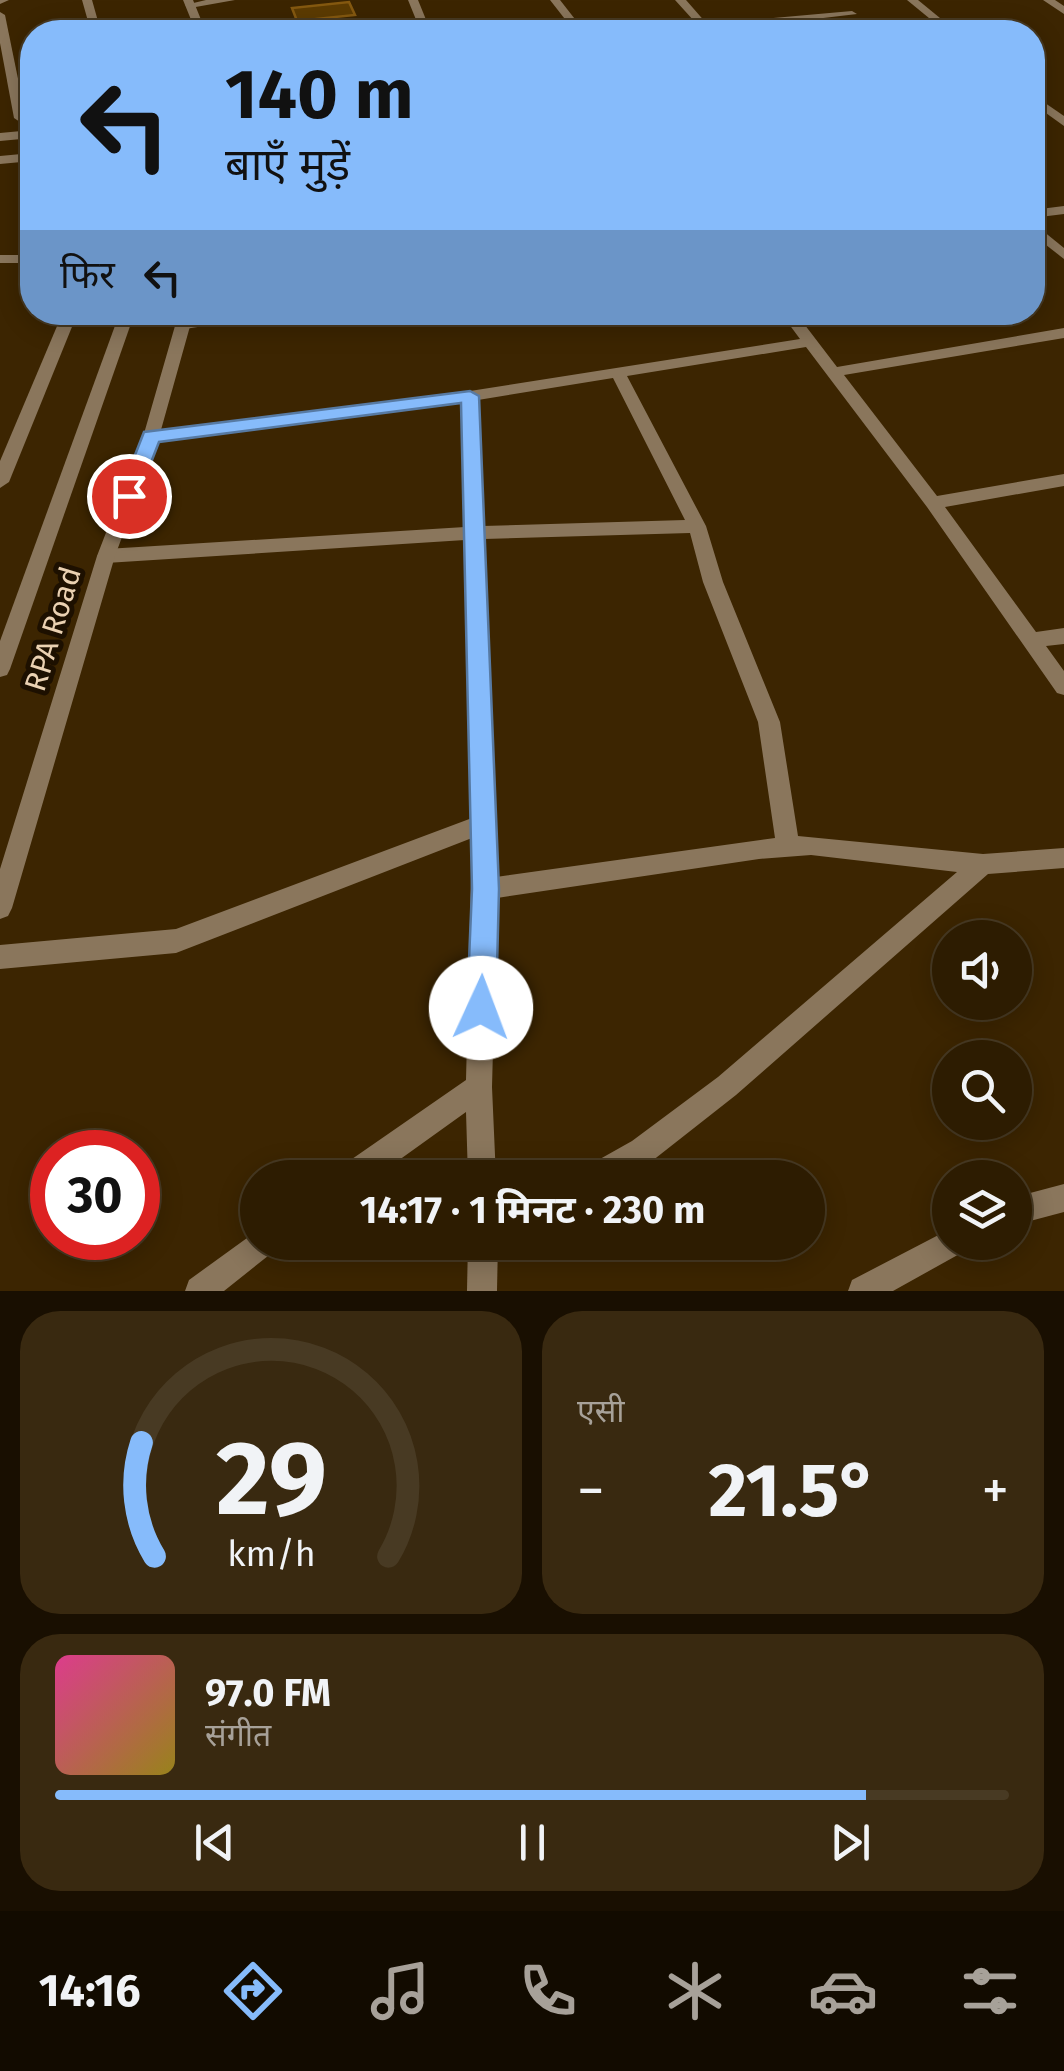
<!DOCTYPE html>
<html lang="hi">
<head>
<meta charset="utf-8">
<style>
	:root { --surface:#2d1c01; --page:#392910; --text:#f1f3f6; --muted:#a7a199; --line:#483a23; --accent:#86bbfb }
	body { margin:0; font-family:"Fira Sans","Noto Sans Devanagari",sans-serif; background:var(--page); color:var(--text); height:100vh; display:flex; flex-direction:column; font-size:38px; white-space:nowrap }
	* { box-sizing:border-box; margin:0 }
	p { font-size:32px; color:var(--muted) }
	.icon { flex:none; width:55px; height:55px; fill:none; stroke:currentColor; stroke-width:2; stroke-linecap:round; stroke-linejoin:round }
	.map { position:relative; height:1291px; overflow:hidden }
	.side { display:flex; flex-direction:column; gap:20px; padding:20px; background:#190f01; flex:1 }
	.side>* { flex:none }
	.banner { position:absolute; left:20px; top:20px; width:1025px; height:305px; border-radius:40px; box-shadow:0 5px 25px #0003,0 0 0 2px var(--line); background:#86bbfb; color:#111; overflow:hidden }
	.fabs { position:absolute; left:932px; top:920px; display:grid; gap:20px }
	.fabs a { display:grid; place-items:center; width:100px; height:100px; border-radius:50%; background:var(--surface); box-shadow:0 5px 25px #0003,0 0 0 2px var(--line); font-size:50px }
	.speed { position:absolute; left:30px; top:1130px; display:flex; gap:20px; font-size:50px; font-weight:700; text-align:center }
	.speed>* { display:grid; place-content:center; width:130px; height:130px; border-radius:50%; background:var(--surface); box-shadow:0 5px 25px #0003,0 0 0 2px var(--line); line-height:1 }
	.speed .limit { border:15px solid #d22; background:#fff; color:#111 }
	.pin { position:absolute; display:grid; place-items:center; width:85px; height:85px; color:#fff; margin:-42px; border:5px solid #fff; border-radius:50%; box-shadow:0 2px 10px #0007 }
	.me { position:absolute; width:110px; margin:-55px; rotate:2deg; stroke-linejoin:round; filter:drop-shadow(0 0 8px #0008) }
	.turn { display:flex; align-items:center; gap:35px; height:210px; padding:0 40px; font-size:45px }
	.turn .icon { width:130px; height:130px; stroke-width:2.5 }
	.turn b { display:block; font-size:70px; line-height:85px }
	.then { display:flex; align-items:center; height:95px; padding:0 40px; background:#0003; gap:20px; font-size:38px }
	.big { font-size:75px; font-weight:700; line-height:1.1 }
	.side .tile { flex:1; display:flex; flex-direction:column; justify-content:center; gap:15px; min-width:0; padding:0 35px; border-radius:40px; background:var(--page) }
	.side .dial { align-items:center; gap:0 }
	.dial svg { height:260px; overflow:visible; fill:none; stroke:var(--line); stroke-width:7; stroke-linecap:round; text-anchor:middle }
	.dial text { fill:var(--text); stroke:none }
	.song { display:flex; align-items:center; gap:30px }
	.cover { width:120px; height:120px; border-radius:15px; background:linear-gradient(135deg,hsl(330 70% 55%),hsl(50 70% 35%)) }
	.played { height:10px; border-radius:5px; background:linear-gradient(90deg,var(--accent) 85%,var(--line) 85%) }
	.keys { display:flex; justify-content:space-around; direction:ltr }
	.heat { display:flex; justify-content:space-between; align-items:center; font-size:55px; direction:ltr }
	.side .tiles { flex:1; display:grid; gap:20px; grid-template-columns:1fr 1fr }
	.tile:last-child { grid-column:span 2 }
	.trip { position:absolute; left:240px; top:1160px; width:585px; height:100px; border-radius:50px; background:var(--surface); box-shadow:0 5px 25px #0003,0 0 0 2px var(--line); font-weight:700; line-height:100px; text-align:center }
	.tab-bar { display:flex; height:160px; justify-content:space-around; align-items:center; background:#120b00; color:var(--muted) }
	.tab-bar .icon { width:70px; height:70px }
	.tab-bar .on { color:var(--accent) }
	.tab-bar b { font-size:45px; color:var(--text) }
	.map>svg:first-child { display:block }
	.building { fill:#5c3b02; stroke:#855910; stroke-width:2.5 }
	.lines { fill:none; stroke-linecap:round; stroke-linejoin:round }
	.service { fill:#8a765c; fill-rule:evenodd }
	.minor { fill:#8a765c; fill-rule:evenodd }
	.tertiary { fill:#8a765c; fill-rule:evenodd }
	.route { fill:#86bbfb; stroke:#577aa3; stroke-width:2.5 }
	.labels { text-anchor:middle; stroke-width:10; stroke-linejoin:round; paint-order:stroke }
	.street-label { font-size:30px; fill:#ead1b2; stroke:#1d1000 }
</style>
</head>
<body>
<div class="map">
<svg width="1064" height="1291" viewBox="0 0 1064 1291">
	<rect width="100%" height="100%" fill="#3c2501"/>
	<path class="building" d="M349,2l6,13 -58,6 -5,-13z"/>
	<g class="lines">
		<g class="service">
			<path d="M32,130v8l-32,3v-8z"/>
			<path d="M32,153v8l-32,3v-8z"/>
		</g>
		<g class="minor">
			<path d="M0,0h9l-9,4z"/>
			<path d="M82,0h10l9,32h-10z"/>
			<path d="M206,0h29l-45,8 -5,-3z"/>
			<path d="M408,0h10l13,32h-10z"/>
			<path d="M550,0h10l25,32h-10z"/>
			<path d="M675,0h11l21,24 145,-13 5,3 -153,18z"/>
			<path d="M907,0h11l39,32h-11z"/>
			<path d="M1043,0h12l9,6v8z"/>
			<path d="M0,12l5,3 21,103 -6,4 -6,-4 -14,-75z"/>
			<path d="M1032,94l32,22v10l-32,-23z"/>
			<path d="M1064,206v8l-32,4v-8z"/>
			<path d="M1032,222l32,26v11l-32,-25z"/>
			<rect x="0" y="255" width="32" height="8"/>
			<path d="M63,312h15l-69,170 -9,6v-27z"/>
			<path d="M233,312h41l-7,4 -82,13 -8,-5 8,-5z"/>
			<path d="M780,312h15l42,55 227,-39v10l-220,37 93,121 127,-22v12l-119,21 91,125 28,-4v16l-18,2 18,25v24l-7,-2 -130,-186 -121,-160 -179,29 79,150 17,56 57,140 18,114 185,18 81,-6v20l-76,6 -252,221 -84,66 -30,17h-42l4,-10 48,-27 86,-64 239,-205 -146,-17 -52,4 -262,39 -5,189 4,91h-28l-2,-66 -92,66h-39l4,-10 127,-88 6,-242 -296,115 -176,16v-24l176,-16 296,-111 -7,-278 -359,23 -9,-7 9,-7 359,-22 -3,-125 -311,40 -8,-5 2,-4 325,-42 330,-52zM613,378l72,142 -202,6 -5,-126zM690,533l13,49 55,140 17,116 -279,39 -12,-338z"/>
			<path d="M1064,1184v28l-49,13v-28z"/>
			<path d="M950,1229v13h17l-4,10 -70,39h-45l4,-11z"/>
			<path d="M258,1230v12h19l-4,10 -49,39h-39l4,-11z"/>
			<path d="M468,1242h30l-1,49h-30z"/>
		</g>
		<g class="tertiary">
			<path d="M183,0h10l13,32h-10z"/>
			<path d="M120,312h15l-125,357 -3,6 -7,2v-36z"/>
			<path d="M179,312h15l-35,125 -44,119 -103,352 -4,8 -8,3v-50l97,-313 46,-119z"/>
		</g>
	</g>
	<path class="route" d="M470,391l9,5 20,493 -3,119 -4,10 -11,4 -10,-4 -4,-10 5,-119 -11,-486 -302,39 -23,59h-14l-3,-5 25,-64z"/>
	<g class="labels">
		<g class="street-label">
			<text transform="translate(53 629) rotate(-73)" y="10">RPA Road</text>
		</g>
	</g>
</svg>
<div class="fabs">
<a><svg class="icon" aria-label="sound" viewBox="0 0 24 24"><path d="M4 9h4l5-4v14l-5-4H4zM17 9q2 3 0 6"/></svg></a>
<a><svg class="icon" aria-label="search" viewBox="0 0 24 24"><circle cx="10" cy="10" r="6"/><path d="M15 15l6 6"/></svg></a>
<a><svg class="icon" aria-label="layers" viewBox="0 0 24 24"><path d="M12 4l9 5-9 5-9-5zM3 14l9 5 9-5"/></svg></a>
</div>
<div class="speed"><div class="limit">30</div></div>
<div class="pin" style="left:129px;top:496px;background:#d93025"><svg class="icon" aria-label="arrive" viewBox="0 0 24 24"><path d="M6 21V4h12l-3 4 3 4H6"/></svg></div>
<svg class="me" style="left:481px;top:1008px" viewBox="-20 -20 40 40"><circle r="19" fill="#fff"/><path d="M0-13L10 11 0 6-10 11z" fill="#86bbfb"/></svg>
<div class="trip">14:17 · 1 मिनट · 230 m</div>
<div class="banner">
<div class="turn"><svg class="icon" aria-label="left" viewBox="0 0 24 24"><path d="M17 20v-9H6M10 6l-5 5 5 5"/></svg><div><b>140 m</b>बाएँ मुड़ें</div></div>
<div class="then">फिर<svg class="icon" aria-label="left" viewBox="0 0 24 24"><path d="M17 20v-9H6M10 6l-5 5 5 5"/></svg></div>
</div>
</div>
<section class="side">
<div class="tiles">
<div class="tile dial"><svg viewBox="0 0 100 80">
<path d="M14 69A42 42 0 1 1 86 69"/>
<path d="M14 69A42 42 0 0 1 10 34" stroke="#86bbfb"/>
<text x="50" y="56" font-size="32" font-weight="700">29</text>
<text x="50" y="72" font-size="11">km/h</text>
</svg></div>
<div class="tile"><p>एसी</p>
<div class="heat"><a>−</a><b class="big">21.5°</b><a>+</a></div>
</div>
<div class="tile">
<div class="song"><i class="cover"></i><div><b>97.0 FM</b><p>संगीत</p></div></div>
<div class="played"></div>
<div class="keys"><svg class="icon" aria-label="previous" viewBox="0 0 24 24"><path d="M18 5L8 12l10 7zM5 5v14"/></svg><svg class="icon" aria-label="pause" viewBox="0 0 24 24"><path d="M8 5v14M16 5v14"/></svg><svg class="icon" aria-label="next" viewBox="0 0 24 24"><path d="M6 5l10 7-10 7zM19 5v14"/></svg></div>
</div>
</div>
</section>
<nav class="tab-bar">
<b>14:16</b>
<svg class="icon on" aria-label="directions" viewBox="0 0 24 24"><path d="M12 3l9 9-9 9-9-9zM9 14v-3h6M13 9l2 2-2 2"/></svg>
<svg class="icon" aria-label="music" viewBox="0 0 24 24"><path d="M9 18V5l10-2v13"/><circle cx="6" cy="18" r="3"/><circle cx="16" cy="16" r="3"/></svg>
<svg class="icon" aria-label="phone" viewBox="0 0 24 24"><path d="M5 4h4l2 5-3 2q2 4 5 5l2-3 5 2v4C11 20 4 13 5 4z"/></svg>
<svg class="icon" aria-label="climate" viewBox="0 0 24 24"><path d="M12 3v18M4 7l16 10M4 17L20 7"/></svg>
<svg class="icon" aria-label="car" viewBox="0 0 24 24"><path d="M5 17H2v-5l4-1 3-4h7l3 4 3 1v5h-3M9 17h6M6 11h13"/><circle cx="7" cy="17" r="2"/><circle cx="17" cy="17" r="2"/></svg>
<svg class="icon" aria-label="filters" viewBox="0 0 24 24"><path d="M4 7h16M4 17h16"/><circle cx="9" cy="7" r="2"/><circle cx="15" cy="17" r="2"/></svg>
</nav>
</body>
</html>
